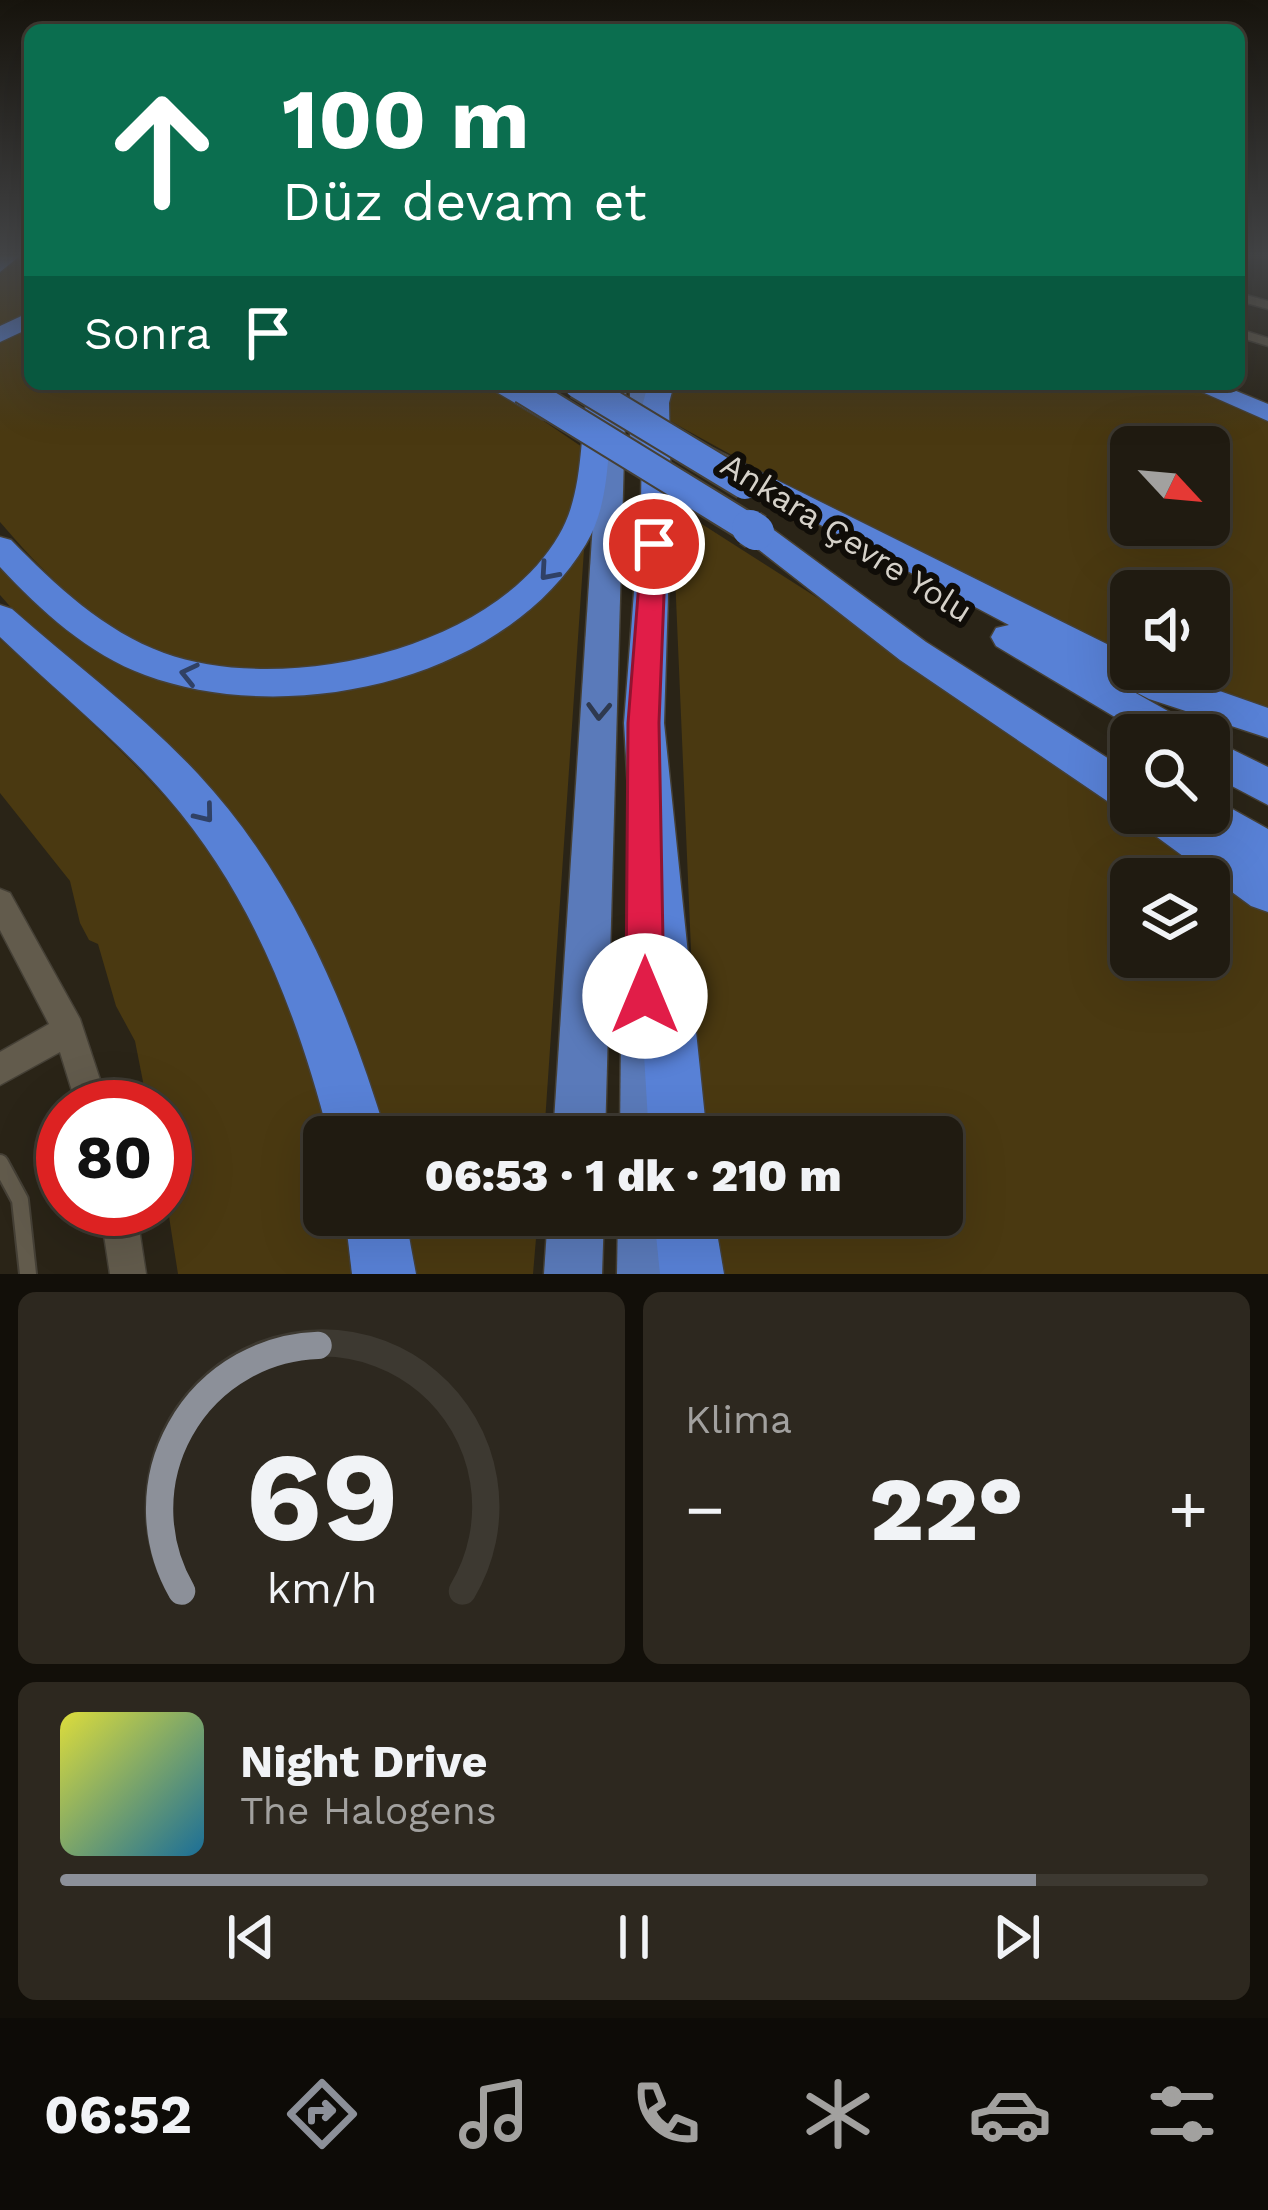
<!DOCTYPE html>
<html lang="tr">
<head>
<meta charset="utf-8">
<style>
	:root { --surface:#201b11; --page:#2d281f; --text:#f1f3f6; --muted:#a2a19f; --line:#3d3931; --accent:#8c9099 }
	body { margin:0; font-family:"Work Sans",sans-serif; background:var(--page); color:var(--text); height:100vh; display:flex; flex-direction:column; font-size:45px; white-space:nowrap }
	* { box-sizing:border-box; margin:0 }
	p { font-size:39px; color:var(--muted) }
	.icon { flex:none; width:66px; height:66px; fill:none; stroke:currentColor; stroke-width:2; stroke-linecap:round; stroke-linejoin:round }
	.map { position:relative; height:1274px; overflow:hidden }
	.drawer { display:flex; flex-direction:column; gap:18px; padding:18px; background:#120f09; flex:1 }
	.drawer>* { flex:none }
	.top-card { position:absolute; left:24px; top:24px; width:1221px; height:366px; border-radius:18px; box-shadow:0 12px 48px #0002,0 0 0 3px var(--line); background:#0b6e4f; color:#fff; overflow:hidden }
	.needle { width:78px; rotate:116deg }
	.tools { position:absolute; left:1110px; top:426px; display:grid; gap:24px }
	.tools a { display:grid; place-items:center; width:120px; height:120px; border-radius:18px; background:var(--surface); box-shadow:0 12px 48px #0002,0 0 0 3px var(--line); font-size:60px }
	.speed { position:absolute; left:36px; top:1080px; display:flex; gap:24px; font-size:60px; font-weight:700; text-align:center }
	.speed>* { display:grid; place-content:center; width:156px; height:156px; border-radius:50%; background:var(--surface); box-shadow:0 12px 48px #0002,0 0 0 3px var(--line); line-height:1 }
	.speed .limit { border:18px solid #d22; background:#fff; color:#111 }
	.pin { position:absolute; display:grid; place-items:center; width:102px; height:102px; color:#fff; margin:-51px; border:6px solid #fff; border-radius:50%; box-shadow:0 3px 12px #0007 }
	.me { position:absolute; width:132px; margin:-66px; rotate:0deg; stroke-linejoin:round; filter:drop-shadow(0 0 9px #0008) }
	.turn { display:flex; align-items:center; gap:42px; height:252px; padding:0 60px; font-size:54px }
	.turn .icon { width:156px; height:156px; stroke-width:2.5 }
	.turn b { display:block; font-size:84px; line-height:102px }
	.then { display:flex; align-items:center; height:114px; padding:0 60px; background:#0003; gap:24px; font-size:45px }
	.big { font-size:90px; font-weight:800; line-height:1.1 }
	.drawer .card { flex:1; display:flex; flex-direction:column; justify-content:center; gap:18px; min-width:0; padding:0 42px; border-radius:18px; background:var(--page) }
	.drawer .dial { align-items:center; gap:0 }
	.dial svg { height:312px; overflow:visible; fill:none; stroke:var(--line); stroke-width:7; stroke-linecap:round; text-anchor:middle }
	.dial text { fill:var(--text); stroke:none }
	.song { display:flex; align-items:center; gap:36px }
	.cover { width:144px; height:144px; border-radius:18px; background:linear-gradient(135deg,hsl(60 70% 55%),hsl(200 70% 35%)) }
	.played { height:12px; border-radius:6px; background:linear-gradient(90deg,var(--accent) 85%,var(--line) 85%) }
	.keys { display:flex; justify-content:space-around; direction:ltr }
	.heat { display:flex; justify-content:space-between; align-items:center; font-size:66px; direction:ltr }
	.drawer .tiles { flex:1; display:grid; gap:18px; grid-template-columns:1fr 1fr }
	.card:last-child { grid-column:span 2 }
	.trip { position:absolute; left:303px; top:1116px; width:660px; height:120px; border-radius:18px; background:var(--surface); box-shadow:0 12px 48px #0002,0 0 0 3px var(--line); font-weight:800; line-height:120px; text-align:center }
	.menu { display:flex; height:192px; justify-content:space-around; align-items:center; background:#0d0b07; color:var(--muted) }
	.menu .icon { width:84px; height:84px }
	.menu .on { color:var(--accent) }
	.menu b { font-size:54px; color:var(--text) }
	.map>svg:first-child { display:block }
	.green { fill:#4a3911; fill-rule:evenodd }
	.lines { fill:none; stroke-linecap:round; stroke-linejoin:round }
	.service-casing { stroke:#454036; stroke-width:20 }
	.minor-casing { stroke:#454036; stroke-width:3 }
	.trunk-casing { stroke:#454036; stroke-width:3 }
	.motorway-casing { stroke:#454036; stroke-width:3 }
	.service { stroke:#625b4c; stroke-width:16 }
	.minor { fill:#625b4c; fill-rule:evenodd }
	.trunk { fill:#5a7aba; fill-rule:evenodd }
	.motorway { fill:#5881d6; fill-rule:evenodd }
	.motorway-bridge-far1-casing { stroke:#454036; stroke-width:32; stroke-linecap:butt }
	.motorway-bridge-casing { stroke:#454036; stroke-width:39; stroke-linecap:butt }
	.motorway-bridge-far1 { stroke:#5881d6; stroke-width:28 }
	.motorway-bridge { stroke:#5881d6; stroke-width:36 }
	.oneway { stroke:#304165 }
	.oneway2 { stroke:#2e394f }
	.route { fill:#e11d48; stroke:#92132f; stroke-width:3 }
	.labels { text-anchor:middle; stroke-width:12; stroke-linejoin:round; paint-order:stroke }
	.street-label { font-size:33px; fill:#d5d1c9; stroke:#100d08 }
</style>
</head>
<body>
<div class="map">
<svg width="1268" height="1274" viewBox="0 0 1268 1274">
	<rect width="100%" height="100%" fill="#2a2417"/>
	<g class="green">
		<path d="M20,255h10v60l-30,15v-56z"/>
		<path d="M30,323v61h459l99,67c-8,28 -13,72 -29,96 -77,111 -293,154 -413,100 -56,-26 -106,-78 -146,-125v-181z"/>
		<path d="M672,384h511l85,35v294l-127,-44h68v-78h-78v74l-215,-109 -248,-136zM1131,447h78v78h-78z"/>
		<path d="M672,505l199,127 260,181h11l126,87v374h-550l-9,-59h233v-78h-243zM1131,879h78v78h-78z"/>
		<path d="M585,535l-41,602h-160l-13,-52 -51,-125 -320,-365v-31l173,117 261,-20z"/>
		<path d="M0,639c114,104 208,182 278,324 26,53 38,118 57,174h-11v78h26l8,59h-180l-13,-83v-84h-17l-13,-66 -19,-35 -18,-62 -9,-4 -9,-17 -10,-42 -70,-88z"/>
		<path d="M399,1215h139l-5,59h-125z"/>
	</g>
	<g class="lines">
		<defs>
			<path id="service" d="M0,1163l20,37 8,74"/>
			<g id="minor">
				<path d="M1239,293l29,8v8l-29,-8z"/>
				<path d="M1239,329l29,9v8l-29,-9z"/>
				<path d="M0,889l10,4 70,126 29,88h-32l-17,-55 -60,33v-33l49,-28 -49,-94z"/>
				<path d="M100,1209h36l10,65h-36z"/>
			</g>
			<g id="trunk">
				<path d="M602,384h24l-21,753h-52z"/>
				<path d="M630,384h24l2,64 -13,8 -13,-8z"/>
				<path d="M645,1010l17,7 7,17 3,103h-52l1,-103 7,-17z"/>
				<path d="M548,1215h56l-2,59h-58z"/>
				<path d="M618,1215h56l1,59h-58z"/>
			</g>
			<g id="motorway">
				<path d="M0,255h21l-21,17z"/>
				<path d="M30,312v16l-30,14v-16z"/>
				<path d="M483,384h32l49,29 -13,8 -9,-2z"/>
				<path d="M589,384h26c-9,53 -1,113 -29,160 -82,138 -298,184 -441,131 -57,-21 -104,-64 -145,-108v-30l11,3c44,45 93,91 153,113 119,43 328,-2 395,-118 26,-44 20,-102 30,-151z"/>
				<path d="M648,384h26l-5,19 2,97 -7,223 43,414h-58l-25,-414 17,-223 2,-97z"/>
				<path d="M1184,384h35l49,20v17z"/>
				<path d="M710,447l421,209v13h26l111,39v30l-119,-39 -40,-21 82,46 6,11h-52l-149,-89 -5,-9 5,-9 13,-3 -309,-164 -4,-6 4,-6z"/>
				<path d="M756,522l11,3 159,117 205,131v40l-15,-6 -216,-147 -155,-121 -5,-7z"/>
				<path d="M0,605l12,4c62,55 129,104 186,165 95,102 149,231 189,363h-58c-32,-124 -77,-242 -162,-340 -50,-58 -111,-106 -167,-160z"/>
				<path d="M1209,738l59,29v38l-59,-31z"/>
				<path d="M1209,796l59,33v83l-17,-6 -109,-80 -7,-13h74z"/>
				<path d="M345,1215h60l11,59h-64z"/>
				<path d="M654,1215h60l10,59h-64z"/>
			</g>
		</defs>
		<use href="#service" class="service-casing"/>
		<use href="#minor" class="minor-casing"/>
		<use href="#trunk" class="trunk-casing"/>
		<use href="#motorway" class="motorway-casing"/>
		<use href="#service" class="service"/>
		<use href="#minor" class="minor"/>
		<use href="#trunk" class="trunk"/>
		<use href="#motorway" class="motorway"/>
		<defs>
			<g id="motorway-bridge-far1">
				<path d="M578,384l167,101"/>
				<path d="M523,389l231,142"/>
			</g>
			<path id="motorway-bridge" d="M750,528l6,4"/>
		</defs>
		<use href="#motorway-bridge-far1" class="motorway-bridge-far1-casing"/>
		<use href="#motorway-bridge" class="motorway-bridge-casing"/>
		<use href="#motorway-bridge-far1" class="motorway-bridge-far1"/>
		<use href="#motorway-bridge" class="motorway-bridge"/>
	</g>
	<defs><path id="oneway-chevron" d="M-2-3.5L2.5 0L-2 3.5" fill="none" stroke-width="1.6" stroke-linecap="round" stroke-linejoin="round" transform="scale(3)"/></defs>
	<g class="oneway">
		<use href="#oneway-chevron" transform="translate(548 572) rotate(131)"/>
		<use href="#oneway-chevron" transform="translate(189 674) rotate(-167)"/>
		<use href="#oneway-chevron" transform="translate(205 814) rotate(51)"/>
	</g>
	<use class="oneway2" href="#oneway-chevron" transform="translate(599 711) rotate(92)"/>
	<linearGradient id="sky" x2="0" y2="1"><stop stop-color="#17140d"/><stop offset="0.59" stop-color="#444547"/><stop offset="1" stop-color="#444547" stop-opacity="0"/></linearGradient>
	<rect width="1268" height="433" fill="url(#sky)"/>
	<path class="route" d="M654,537l12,7 -7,179 5,273 -5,14 -14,5 -14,-5 -5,-14 2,-273 14,-179z"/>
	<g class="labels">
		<g class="street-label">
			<text transform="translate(847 537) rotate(32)" y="12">Ankara Çevre Yolu</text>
		</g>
	</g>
</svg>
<div class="tools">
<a><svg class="needle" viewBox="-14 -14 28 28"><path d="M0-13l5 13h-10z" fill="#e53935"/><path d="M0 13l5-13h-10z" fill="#a2a19f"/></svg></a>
<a><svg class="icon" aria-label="sound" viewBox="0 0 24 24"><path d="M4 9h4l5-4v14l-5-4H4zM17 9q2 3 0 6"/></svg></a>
<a><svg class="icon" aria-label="search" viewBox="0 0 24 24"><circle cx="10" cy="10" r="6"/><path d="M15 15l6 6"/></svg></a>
<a><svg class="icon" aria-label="layers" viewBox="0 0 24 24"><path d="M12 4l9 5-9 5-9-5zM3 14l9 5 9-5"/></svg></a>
</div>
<div class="speed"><div class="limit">80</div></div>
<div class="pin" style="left:654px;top:544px;background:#d93025"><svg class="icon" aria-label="arrive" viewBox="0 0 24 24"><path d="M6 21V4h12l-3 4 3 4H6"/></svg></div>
<svg class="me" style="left:645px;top:996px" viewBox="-20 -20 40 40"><circle r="19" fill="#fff"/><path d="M0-13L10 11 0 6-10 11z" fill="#e11d48"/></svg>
<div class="trip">06:53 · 1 dk · 210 m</div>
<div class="top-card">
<div class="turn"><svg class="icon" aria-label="ahead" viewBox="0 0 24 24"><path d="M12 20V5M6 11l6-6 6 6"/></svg><div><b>100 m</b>Düz devam et</div></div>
<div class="then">Sonra<svg class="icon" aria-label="arrive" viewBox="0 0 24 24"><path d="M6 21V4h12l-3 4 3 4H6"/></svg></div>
</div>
</div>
<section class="drawer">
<div class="tiles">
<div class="card dial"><svg viewBox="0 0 100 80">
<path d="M14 69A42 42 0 1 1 86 69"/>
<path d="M14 69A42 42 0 0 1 49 6" stroke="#8c9099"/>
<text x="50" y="56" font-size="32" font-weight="700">69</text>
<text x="50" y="72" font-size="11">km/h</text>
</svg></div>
<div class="card"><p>Klima</p>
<div class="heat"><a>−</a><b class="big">22°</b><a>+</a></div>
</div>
<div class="card">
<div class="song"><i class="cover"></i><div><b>Night Drive</b><p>The Halogens</p></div></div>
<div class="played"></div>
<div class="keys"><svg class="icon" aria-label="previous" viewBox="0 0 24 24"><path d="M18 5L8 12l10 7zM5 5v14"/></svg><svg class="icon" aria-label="pause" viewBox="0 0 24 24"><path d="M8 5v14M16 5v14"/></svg><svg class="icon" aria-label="next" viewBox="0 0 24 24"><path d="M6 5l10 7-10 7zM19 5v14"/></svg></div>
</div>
</div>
</section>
<nav class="menu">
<b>06:52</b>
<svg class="icon on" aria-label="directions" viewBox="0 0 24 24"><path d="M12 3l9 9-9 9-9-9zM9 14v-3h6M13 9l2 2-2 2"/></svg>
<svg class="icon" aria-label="music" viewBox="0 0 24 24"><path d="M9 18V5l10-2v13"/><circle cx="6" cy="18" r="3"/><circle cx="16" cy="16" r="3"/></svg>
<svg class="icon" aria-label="phone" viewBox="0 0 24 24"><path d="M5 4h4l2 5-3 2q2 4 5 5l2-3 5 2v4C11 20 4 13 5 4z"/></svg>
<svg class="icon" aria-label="climate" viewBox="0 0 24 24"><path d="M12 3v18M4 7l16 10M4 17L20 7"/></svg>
<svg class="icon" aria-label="car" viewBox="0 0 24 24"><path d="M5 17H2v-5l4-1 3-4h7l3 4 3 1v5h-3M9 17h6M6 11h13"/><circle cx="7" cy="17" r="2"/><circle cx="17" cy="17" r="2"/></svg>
<svg class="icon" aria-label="filters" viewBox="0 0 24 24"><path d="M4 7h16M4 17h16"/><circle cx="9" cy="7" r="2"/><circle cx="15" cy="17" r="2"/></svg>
</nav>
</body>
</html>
